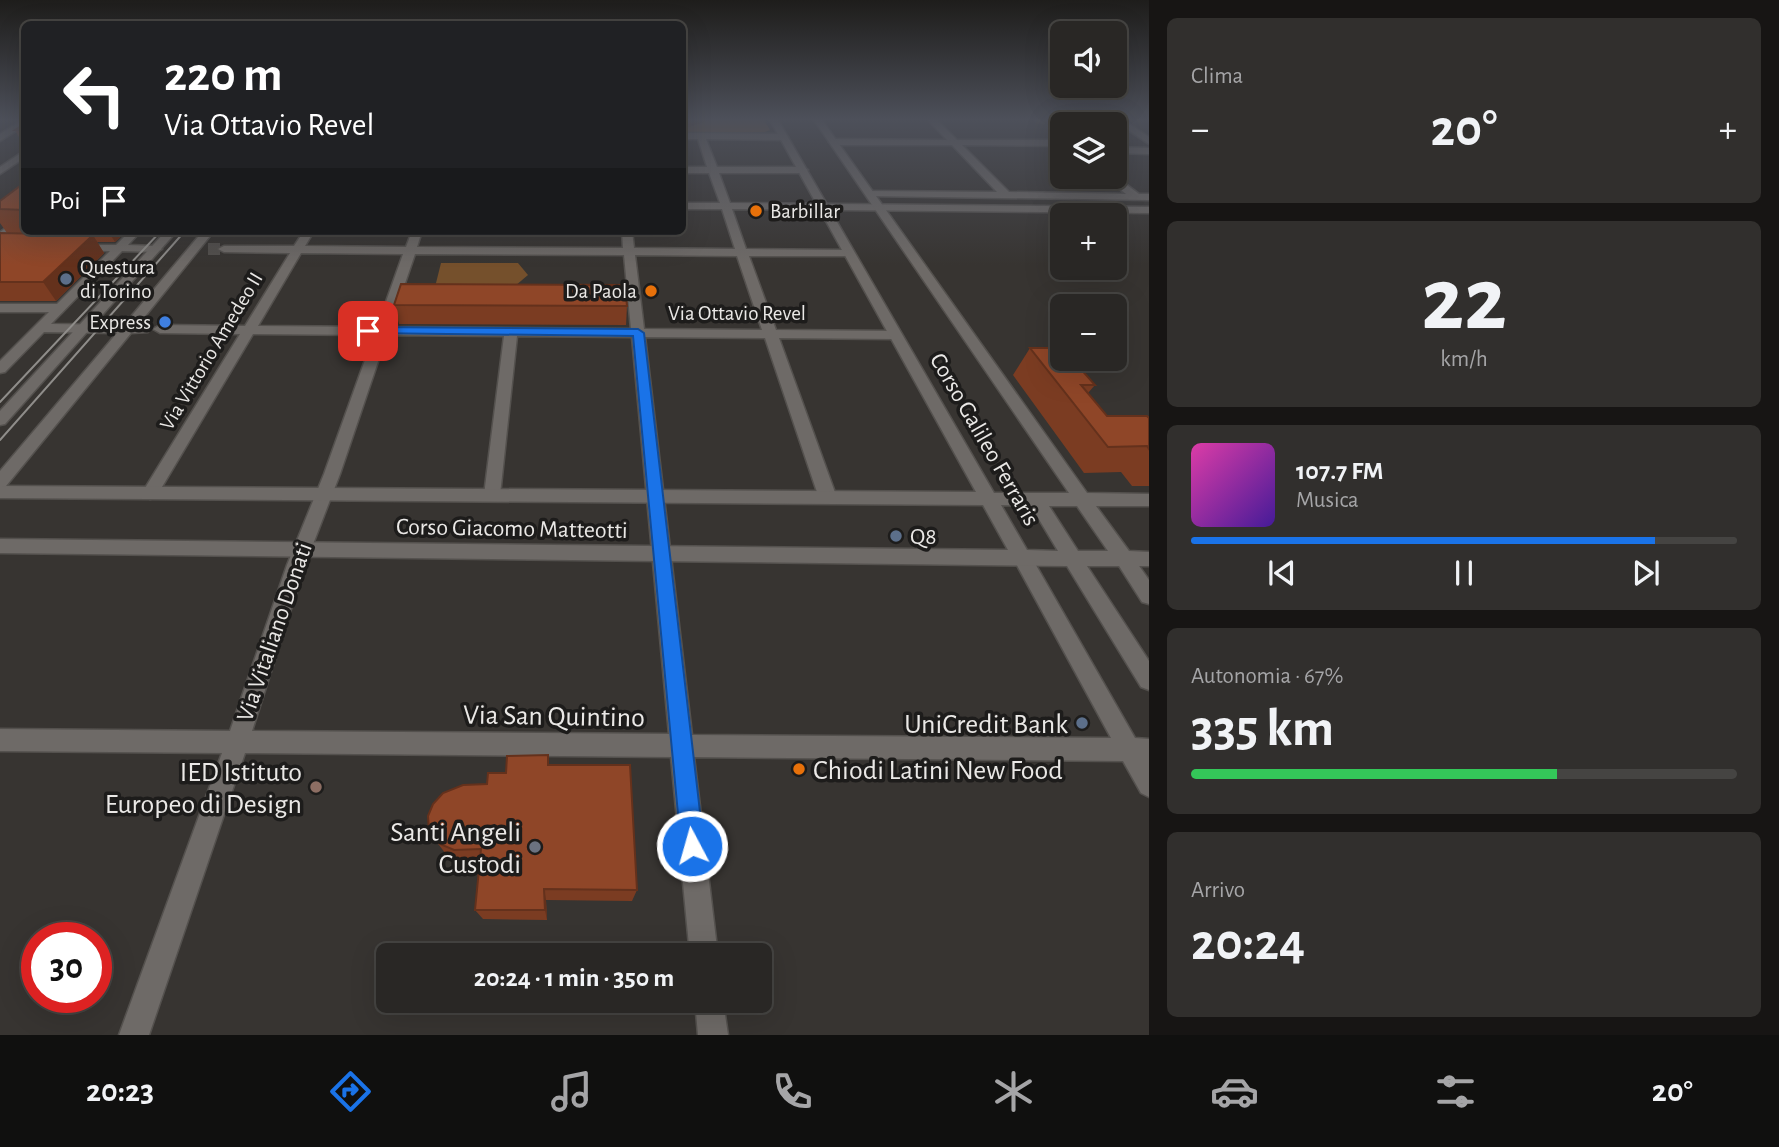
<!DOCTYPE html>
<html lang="it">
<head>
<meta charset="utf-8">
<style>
	:root { --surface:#292725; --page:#312f2d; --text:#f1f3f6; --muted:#a5a5a7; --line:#454442; --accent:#1a73e8 }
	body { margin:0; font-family:"Alegreya Sans",sans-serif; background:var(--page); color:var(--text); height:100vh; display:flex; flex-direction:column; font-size:26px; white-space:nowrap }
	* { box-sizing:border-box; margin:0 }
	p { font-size:23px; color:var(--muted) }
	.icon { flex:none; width:38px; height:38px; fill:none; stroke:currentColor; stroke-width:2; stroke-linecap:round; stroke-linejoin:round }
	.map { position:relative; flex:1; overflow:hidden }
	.drawer { display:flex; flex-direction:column; gap:18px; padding:18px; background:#171514; width:630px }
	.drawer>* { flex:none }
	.banner { position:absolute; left:21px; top:21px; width:665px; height:214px; border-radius:10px; box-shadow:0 7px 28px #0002,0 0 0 2px var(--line); background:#202124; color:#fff; overflow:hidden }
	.controls { position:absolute; left:1050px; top:21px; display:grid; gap:14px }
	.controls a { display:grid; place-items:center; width:77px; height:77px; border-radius:10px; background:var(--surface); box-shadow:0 7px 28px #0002,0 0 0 2px var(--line); font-size:35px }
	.speed { position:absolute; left:21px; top:922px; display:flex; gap:14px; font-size:35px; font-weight:700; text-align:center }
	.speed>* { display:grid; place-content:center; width:91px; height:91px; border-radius:50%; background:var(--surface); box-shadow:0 7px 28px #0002,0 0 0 2px var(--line); line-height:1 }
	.speed .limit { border:10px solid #d22; background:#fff; color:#111 }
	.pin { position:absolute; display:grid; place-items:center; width:60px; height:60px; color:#fff; margin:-30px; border-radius:14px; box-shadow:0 4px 10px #0006 }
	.me { position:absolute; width:77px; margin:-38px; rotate:354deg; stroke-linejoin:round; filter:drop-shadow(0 0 5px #0008) }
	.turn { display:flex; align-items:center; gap:24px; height:147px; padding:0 28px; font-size:32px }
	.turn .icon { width:91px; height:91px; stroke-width:2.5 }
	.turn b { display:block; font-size:49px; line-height:60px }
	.then { display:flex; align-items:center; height:66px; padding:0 28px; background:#0003; gap:14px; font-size:26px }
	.big { font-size:52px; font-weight:700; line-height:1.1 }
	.drawer .tile { flex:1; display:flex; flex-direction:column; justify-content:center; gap:10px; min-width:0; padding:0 24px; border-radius:10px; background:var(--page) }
	.drawer .dial { align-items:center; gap:0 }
	.dial b { font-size:91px; line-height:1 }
	.song { display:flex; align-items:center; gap:21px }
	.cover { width:84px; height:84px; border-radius:10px; background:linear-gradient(135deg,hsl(320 70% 55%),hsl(260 70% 35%)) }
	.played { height:7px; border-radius:4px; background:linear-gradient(90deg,var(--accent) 85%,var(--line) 85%) }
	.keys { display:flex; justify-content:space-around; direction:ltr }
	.heat { display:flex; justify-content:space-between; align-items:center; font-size:38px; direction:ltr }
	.charge { height:10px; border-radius:5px; background:linear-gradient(90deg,#34c759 67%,var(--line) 0) }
	.trip { position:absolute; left:376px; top:943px; width:396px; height:70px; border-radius:10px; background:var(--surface); box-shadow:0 7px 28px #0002,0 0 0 2px var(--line); font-weight:700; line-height:70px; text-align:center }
	.dock { display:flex; height:112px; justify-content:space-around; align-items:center; background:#10100f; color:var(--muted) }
	.dock .icon { width:49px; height:49px }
	.dock .current { color:var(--accent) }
	.dock b { font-size:32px; color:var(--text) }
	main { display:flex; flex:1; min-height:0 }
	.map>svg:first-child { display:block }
	.green { fill:#75502c }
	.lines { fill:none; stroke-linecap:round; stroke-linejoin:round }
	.street-tunnel { stroke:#524f4c; stroke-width:12; stroke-dasharray:12 6; stroke-linecap:butt }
	.street-casing { stroke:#54514e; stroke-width:3 }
	.secondary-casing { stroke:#54514e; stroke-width:3 }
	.street { fill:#6e6a67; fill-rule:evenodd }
	.secondary { fill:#6e6a67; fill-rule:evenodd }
	.tram { stroke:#8f8d8a; stroke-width:2 }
	.wall { fill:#7b3c22 }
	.shaded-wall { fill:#64311c }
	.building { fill:#8f4628; stroke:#64311c; stroke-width:2 }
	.route { fill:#1a73e8; stroke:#114b97; stroke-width:2 }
	.food-dot { fill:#e8710a; stroke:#1d1c1b; stroke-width:2.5 }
	.service-dot { fill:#5c6f8a; stroke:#1d1c1b; stroke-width:2.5 }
	.shop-dot { fill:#3f7fe0; stroke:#1d1c1b; stroke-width:2.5 }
	.education-dot { fill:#8d6e63; stroke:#1d1c1b; stroke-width:2.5 }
	.worship-dot { fill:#6b7280; stroke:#1d1c1b; stroke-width:2.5 }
	.labels { text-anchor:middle; stroke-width:7; stroke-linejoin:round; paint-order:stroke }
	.far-poi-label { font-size:21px; fill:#eae8e6; stroke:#1d1c1b; text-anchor:start }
	.far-street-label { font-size:21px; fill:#eae8e6; stroke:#1d1c1b }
	.street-label { font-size:24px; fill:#eae8e6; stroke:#1d1c1b }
	.poi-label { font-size:24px; fill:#eae8e6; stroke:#1d1c1b; text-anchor:start }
	.near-street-label { font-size:28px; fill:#eae8e6; stroke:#1d1c1b }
	.near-poi-label { font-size:28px; fill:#eae8e6; stroke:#1d1c1b; text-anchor:end }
</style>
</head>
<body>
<main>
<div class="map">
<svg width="1149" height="1035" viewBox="0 0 1149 1035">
	<rect width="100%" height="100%" fill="#373431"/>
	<g class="green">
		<path d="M683,120h81l6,10 -5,2h-82z"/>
		<path d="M441,263h77l10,12 -13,11 -84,17z"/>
	</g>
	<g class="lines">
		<path class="street-tunnel" d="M208,249h16"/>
		<defs>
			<g id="street">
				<path d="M928,120h9l20,20h105v6l-100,-1 47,47 117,2 -21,-17 10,-1 24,18h10v6l-280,-4 -3,-1v-4l131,1 -45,-47h-119l-4,-3 4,-3 114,1z"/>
				<path d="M1034,120h87l1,1 -4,2 -80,-1z"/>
				<path d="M682,133l102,1 4,3 -4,3 -78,-1 11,28h86l5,3 -5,3h-84l11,30 419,4v6l-417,-4 14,40 102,1 6,3 -6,3h-99l27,74 118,1 7,4 -7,4 -115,-1 58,160 -3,4h-12l-3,-4 -54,-160 -120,-1 47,398 419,3 -98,-180 2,-5 7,-2 7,2 106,185 14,1v58l-8,-4 -18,-32 -429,-4 24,199h-28l-19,-199 -426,-4 -96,282h-30l103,-282 -222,-2v-22l230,2 57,-166 37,-91 50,-139 -121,-1 -97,163 -6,2 -8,-6 98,-159 -80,-1 -7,-4 7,-4 85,1 45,-73 -66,-1 -6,-3 6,-3h70l10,-15h10l-9,15 101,1 6,-16h10l-5,16 206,1 -1,-17h10l2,17 101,1 -13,-40h-40v-6h38l-11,-30h-27v-6h25l-9,-28h-16zM301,253l102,1 -26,73 -119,-1zM415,254l209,1 7,74 -241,-2zM635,255l102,1 25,74 -118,-1zM387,335l117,1 -20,159 8,6 8,-6 17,-159 115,1 37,397 -417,-3 53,-166 35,-91z"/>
				<path d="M1115,147l34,1v6l-34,-1z"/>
				<path d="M24,151v7l-24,16v-7z"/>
				<path d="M24,215v8l-24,17v-8z"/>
				<path d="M130,231h11l-13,14 28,1 6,3 -6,3 -34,-1 -71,73 73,1 79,-94h11l-76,94 10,1v6l-17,1 -125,153 -6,2v-17l117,-138 -73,-1 -39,40 -5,1v-12l49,-49h-49v-8h57l53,-53 -33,-1 -6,-3 2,-2h43z"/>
				<path d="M1123,551l7,2 19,27v24l-7,-2 -28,-44 2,-5z"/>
				<path d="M695,1001h28l5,34h-30z"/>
			</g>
			<g id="secondary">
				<path d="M770,120h8l216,373h75l-255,-373h8l265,373 62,1v12h-53l33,45 20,1v14h-62l62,95v29l-8,-3 -74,-121 -1067,-13v-14l1008,11 -25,-45 -983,-7v-12l976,6zM1001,505l30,1 27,45 -31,-1zM1049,506h28l31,45h-30z"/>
				<path d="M1113,120h10l26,17v7z"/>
				<path d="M21,121h3v5l-24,15v-7z"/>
				<path d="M166,231h11l-172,193 -5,1v-14z"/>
			</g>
		</defs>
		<use href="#street" class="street-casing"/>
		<use href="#secondary" class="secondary-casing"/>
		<use href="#street" class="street"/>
		<use href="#secondary" class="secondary"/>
		<g class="tram">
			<path d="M0,402l161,-171"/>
			<path d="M0,440l185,-209"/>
		</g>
	</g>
	<g class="wall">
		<path d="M682,120h27l-23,8 -4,-1z"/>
		<path d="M24,124v22l-9,-16z"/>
		<path d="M24,183v48h103l-12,11h-18l7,11 -48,48h-56v-68h7l-7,-10v-22z"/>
		<path d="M394,305l233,1 -1,19 -227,-1z"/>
		<path d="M1030,348l65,37 -7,8 19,23 42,2v68h-17l-11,-14 -37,1 -71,-98z"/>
		<path d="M549,765l88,125 -5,11 -86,-1 1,20 -64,-1 -8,-9 5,-47h-18l-13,-5 -20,-26 77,-59z"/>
	</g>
	<g class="shaded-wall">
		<path d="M687,120h22l-23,8z"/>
		<path d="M108,231h19l-12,11z"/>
		<path d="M93,235l11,18 -48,48 -13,-19z"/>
		<path d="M544,889l2,11 1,20 -2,-10z"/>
	</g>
	<g class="building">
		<path d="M24,124v6h-9z"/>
		<path d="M24,183v27l-24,-1v-8z"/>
		<path d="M0,233l93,2 -50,47h-43z"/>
		<path d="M401,284l224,1 2,21 -233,-1z"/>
		<path d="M1030,348h32v11h10l23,26h-14l26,31h40l2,2v31l-2,-3 -39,1z"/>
		<path d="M548,755v10h82l7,125 -93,-1 1,21h-70l6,-61 -27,1 -14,-6 -11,-12 -1,-16 5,-12 10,-11 20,-8 24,-1 1,-11h18l1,-17z"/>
	</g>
	<linearGradient id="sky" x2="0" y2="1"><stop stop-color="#1e1d1b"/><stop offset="0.45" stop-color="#4d505a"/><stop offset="1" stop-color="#4d505a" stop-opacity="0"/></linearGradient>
	<rect width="1149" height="265" fill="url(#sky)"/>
	<path class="route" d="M368,327l270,2 6,4 60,513 -3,9 -9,3 -8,-3 -3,-9 -48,-510 -269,-3v-5z"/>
	<g class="food-dot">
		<circle cx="756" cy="211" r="7"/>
		<circle cx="651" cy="291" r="7"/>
		<circle cx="799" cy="769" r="7"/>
	</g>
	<g class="service-dot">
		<circle cx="66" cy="279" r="7"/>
		<circle cx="896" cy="536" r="7"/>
		<circle cx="1082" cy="723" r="7"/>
	</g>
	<circle class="shop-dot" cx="165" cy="322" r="7"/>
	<circle class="education-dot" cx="316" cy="787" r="7"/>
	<circle class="worship-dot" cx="535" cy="847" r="7"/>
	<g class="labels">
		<g class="far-poi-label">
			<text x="770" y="218">Barbillar</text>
			<text x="80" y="274">Questura<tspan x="80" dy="24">di Torino</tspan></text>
			<text x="637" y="298" text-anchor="end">Da Paola</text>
			<text x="151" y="329" text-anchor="end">Express</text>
		</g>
		<g class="far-street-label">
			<text x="737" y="320">Via Ottavio Revel</text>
			<text transform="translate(211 351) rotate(-59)" y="7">Via Vittorio Amedeo II</text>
		</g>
		<g class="street-label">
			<text transform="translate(985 439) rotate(60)" y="8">Corso Galileo Ferraris</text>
			<text transform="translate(512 528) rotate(1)" y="8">Corso Giacomo Matteotti</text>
			<text transform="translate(274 632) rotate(-71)" y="8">Via Vitaliano Donati</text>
		</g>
		<g class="poi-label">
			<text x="910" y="544">Q8</text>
		</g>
		<g class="near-street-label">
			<text transform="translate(554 715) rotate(1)" y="10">Via San Quintino</text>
		</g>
		<g class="near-poi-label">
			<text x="1068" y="733">UniCredit Bank</text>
			<text x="813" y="779" text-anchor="start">Chiodi Latini New Food</text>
			<text x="302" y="781">IED Istituto<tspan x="302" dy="32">Europeo di Design</tspan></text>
			<text x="521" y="841">Santi Angeli<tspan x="521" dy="32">Custodi</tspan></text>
		</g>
	</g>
</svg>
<div class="controls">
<a><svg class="icon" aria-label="sound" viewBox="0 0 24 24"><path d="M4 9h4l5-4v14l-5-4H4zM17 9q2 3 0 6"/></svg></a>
<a><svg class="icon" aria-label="layers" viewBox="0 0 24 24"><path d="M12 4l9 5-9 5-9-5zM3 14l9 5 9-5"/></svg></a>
<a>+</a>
<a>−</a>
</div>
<div class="speed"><div class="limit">30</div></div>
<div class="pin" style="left:368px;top:331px;background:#d93025"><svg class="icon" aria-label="arrive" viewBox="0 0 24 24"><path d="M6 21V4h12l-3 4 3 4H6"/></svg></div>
<svg class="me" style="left:692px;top:846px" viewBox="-20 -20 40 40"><circle r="17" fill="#1a73e8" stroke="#fff" stroke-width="3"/><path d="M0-11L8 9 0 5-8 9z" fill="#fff"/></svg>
<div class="trip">20:24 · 1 min · 350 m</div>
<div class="banner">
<div class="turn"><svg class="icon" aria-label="left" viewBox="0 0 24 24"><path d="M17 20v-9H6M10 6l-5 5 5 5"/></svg><div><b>220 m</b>Via Ottavio Revel</div></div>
<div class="then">Poi<svg class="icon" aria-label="arrive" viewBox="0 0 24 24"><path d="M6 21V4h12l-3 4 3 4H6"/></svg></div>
</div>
</div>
<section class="drawer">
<div class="tile"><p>Clima</p>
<div class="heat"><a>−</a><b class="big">20°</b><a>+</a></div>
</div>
<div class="tile dial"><b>22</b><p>km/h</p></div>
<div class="tile">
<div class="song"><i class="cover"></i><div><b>107.7 FM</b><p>Musica</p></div></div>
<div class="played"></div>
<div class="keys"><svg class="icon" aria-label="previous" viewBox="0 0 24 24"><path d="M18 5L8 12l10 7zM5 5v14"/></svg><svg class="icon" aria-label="pause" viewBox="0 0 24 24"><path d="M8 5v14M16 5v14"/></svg><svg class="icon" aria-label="next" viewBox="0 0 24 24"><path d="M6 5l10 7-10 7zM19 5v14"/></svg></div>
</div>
<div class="tile"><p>Autonomia · 67%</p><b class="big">335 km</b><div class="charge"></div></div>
<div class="tile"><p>Arrivo</p><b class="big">20:24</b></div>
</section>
</main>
<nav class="dock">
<b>20:23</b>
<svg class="icon current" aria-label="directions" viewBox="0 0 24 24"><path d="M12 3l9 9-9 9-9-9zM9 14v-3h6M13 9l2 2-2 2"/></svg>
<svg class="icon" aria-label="music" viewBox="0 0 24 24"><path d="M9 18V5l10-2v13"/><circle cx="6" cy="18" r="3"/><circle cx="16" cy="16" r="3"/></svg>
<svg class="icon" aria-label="phone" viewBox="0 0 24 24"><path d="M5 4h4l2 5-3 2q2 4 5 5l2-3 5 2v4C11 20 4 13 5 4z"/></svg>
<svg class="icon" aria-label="climate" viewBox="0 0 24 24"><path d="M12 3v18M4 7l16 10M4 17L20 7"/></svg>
<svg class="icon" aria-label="car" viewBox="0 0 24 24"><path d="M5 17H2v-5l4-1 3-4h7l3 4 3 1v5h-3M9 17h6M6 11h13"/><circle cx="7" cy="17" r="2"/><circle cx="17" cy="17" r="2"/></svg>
<svg class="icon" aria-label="filters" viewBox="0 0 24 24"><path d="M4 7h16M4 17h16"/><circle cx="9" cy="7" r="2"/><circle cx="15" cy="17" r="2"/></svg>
<b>20°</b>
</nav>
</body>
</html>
